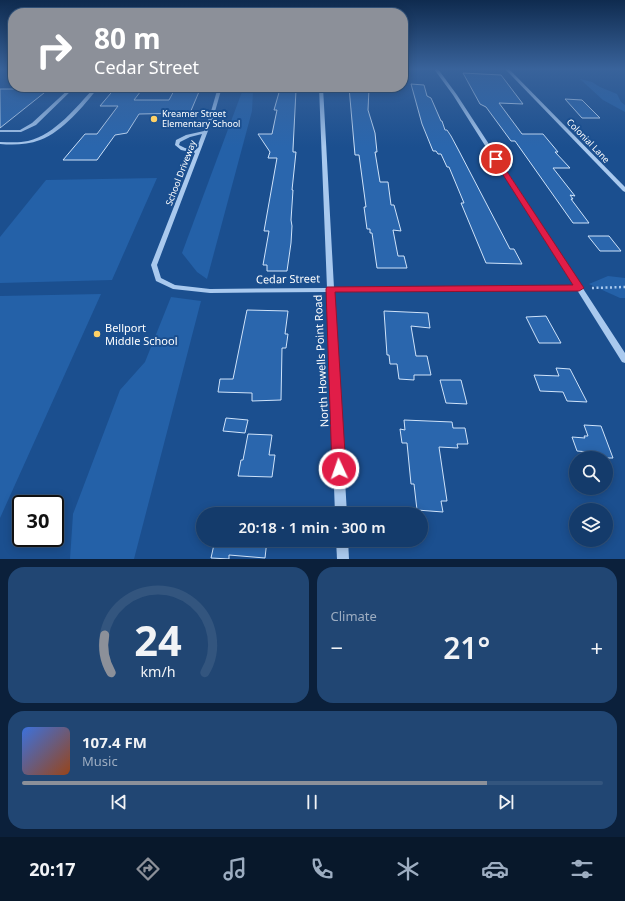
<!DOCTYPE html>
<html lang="en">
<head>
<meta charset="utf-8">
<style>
	:root { --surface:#143b6b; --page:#214673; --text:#f1f3f6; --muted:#9dadc1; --line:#33557e; --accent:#8c9099 }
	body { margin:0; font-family:"Noto Sans",sans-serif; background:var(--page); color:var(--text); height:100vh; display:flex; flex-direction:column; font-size:15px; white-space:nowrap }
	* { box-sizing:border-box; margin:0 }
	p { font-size:13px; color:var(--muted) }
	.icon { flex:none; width:22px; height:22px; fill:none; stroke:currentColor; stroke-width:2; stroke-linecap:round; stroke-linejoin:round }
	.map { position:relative; height:559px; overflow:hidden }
	.drawer { display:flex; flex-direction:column; gap:8px; padding:8px; background:#0b203b; flex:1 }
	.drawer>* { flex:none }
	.hud { position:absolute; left:8px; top:8px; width:400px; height:84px; border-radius:16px; box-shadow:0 2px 10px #0003,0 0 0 1px var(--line); background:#8c9099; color:#fff; overflow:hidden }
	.controls { position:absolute; left:569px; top:451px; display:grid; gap:8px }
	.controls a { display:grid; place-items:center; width:44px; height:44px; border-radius:50%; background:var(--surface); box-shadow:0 2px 10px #0003,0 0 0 1px var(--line); font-size:20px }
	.speed { position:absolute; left:12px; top:495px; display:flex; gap:8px; font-size:20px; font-weight:700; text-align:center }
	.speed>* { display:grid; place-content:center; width:52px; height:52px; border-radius:50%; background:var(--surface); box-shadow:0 2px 10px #0003,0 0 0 1px var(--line); line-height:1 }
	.speed .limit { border:2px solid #111; border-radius:6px; background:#fff; color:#111 }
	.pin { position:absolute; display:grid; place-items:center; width:34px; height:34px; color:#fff; margin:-17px; border:2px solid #fff; border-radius:50%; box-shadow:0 1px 4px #0007 }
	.me { position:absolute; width:44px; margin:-22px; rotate:357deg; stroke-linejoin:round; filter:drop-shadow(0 0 3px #0008) }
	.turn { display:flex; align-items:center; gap:14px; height:84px; padding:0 20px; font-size:18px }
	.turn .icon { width:52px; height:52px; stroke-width:2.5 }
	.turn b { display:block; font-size:28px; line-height:34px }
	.big { font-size:30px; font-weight:600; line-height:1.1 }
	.drawer .widget { flex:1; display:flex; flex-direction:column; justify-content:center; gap:6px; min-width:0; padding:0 14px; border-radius:16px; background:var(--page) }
	.drawer .dial { align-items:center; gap:0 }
	.dial svg { height:104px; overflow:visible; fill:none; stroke:var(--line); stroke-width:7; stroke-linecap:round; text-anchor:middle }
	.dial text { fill:var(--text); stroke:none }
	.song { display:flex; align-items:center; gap:12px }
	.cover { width:48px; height:48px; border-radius:6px; background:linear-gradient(135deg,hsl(220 70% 55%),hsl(20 70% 35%)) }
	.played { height:4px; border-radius:2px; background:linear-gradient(90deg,var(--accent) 80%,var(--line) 80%) }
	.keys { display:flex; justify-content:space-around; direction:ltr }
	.heat { display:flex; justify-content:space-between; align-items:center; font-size:22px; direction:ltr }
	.drawer .tiles { flex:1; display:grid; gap:8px; grid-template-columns:1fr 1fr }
	.widget:last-child { grid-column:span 2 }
	.trip { position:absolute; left:196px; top:507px; width:232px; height:40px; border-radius:20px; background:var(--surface); box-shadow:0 2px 10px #0003,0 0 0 1px var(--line); font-weight:600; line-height:40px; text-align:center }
	.tab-bar { display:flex; height:64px; justify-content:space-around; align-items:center; background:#08182b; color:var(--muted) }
	.tab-bar .icon { width:28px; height:28px }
	.tab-bar .active { color:var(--accent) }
	.tab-bar b { font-size:18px; color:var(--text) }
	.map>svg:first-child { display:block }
	.green { fill:#2461a8 }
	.building { fill:#2a66ad; stroke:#cfe3fa }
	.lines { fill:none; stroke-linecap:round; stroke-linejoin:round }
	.path { stroke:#a9c9ee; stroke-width:2.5; stroke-dasharray:2 2.5; stroke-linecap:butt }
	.minor { fill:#a9c9ee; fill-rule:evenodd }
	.route { fill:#e11d48; stroke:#92132f }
	.poi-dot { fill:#ffd166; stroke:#1b4f8f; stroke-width:1.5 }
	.labels { text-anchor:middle; stroke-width:4; stroke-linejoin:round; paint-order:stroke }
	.far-poi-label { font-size:9px; fill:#fff; stroke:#1b4f8f; text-anchor:start }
	.far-street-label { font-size:9px; fill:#fff; stroke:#1b4f8f }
	.street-label { font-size:11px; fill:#fff; stroke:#1b4f8f }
	.poi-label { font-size:11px; fill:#fff; stroke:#1b4f8f; text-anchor:start }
</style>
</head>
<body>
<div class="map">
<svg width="625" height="559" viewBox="0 0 625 559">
	<rect width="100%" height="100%" fill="#1b4f8f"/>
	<g class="green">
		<path d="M580,79l12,3 8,5 17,7 4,8 4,3v7l-22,-12z"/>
		<path d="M243,89l10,3 -1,19 -45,168 -10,-7 -15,-19z"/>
		<path d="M157,178l-45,102 -112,3v-46l46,-57z"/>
		<path d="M608,276l17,2v20h-5l-31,-14z"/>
		<path d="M101,294l-101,224v-222z"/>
		<path d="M171,297l30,4 -67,258h-64l3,-45 47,-124 25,-28z"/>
	</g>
	<g class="building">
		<path d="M463,73l38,2 22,29 -24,-1 23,31h21l15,18h-3l15,16h-17l22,28 -5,-1 3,4h-2l18,24h-16l-58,-82h-4l-25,-34 -6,-3z"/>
		<path d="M411,84l13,1 3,11 4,2 10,23h1l3,9h2l4,6 8,15 51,98h4l8,15 -36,-1 -25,-60h3l-15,-36h-2l-6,-13h-3l-2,-3h-3l-11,-27z"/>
		<path d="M116,87h28l-10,13h35l7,-13h25l-11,26 -51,1 -12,19 -12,2 -18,25h-34l22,-26h12l21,-28h-18z"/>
		<path d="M349,87h13v2h7l-1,21 7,23 2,19h-2l5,30h8l3,23h3l7,26 -8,-1 5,26h6l3,12h-30l-5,-35h-2v-4h-3l-3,-22h2l-7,-52h-4z"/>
		<path d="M0,89h49l-49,39z"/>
		<path d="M280,89l16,1 -3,59v3h3l-4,38h1l-2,30 1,6 -1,17 -4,28h-20v-6h-4l6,-34h-5l13,-73h-9l2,-6 -12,-18h14l5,-24h-3z"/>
		<path d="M565,99l17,1 18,18h-18z"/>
		<path d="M588,236h21l12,15h-21z"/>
		<path d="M247,310l41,1 -3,23h3l-2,14h-4l-1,52 -29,1v-8l-34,-1 2,-13h13z"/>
		<path d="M384,311l44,2 2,15 -19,-2 5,30h11l4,19h-17v5l-15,-1 -2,-15h-7l-1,-9h-2z"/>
		<path d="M546,316l15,27h-22l-13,-26z"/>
		<path d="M556,368l14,1 17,33 -20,-1 -4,-9 -23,-1 -6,-16 25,1z"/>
		<path d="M440,380h21l6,24 -21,-1z"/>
		<path d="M226,418l22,2 -3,13 -22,-2z"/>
		<path d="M404,420l48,2 1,6h12l3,16h-11l1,4 -19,-1 8,54h-6l2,11 -26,-2 -3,-26h-3l-4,-41h-5l-2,-14 5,1z"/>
		<path d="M584,425l17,1 12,32h-22l-2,-6 -12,-1 -5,-14 13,1 -1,-2h4z"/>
		<path d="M248,434l24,1 -3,20h6l-3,22 -34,-1 3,-16h2z"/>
		<path d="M215,540h52l-2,18 -36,-3v4l-18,-1z"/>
	</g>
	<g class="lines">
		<path class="path" d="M592,288l33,-1"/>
		<g class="minor">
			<path d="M434,69h4l19,26 168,258v10l-3,-1 -45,-72 -243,2 13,222h-12l-8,-222 -117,1 -37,-4 -17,-8 -5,-16 44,-112 -14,-3 -6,-5 1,-5 10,-5 18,-4 6,-16 8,-28h4l-8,28 -57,150 4,13 14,7 35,4 117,-1 -8,-201h4l11,201 240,-2 -121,-191zM202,134l-6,16 -11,-2 -6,-3 1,-3 10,-5z"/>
			<path d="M505,69h4l116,118v5l-2,-1z"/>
			<path d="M71,87h4l-39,38 -15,7h-21v-2h20l12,-7z"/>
			<path d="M95,87h4c-16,19 -35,44 -59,53 -13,5 -27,5 -40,4v-2c9,0 19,1 28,-1 28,-7 48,-34 67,-54z"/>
			<path d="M336,540h12l1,19h-12z"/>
		</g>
	</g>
	<linearGradient id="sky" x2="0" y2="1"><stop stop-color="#0f2b4f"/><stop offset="0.47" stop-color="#39639b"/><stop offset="1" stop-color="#39639b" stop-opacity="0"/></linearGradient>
	<rect width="625" height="147" fill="url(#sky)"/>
	<path class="route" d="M494,158h4l86,130 -5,3 -244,1 11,177 -2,4 -5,2 -5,-2 -2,-4 -6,-180 1,-2 246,-2 -80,-126z"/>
	<g class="poi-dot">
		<circle cx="154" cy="119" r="4"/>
		<circle cx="97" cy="334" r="4"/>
	</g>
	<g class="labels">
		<g class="far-poi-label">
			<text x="162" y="117">Kreamer Street<tspan x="162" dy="10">Elementary School</tspan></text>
		</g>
		<g class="far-street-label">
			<text transform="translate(588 141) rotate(46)" y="3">Colonial Lane</text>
			<text transform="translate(181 173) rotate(-69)" y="3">School Driveway</text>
		</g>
		<g class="street-label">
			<text transform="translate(288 279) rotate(-1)" y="4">Cedar Street</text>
			<text transform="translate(321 361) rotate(-93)" y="4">North Howells Point Road</text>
		</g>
		<g class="poi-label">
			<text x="105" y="332">Bellport<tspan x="105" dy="13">Middle School</tspan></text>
		</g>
	</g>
</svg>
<div class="controls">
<a><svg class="icon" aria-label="search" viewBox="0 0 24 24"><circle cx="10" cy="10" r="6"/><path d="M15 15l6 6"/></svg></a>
<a><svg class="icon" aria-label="layers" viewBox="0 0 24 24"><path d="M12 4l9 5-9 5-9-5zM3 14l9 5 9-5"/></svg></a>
</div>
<div class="speed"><div class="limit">30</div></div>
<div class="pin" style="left:496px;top:159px;background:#d93025"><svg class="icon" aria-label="arrive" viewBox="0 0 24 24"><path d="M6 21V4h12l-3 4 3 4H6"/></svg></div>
<svg class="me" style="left:339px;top:469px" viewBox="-20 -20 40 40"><circle r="17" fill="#e11d48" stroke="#fff" stroke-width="3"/><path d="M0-11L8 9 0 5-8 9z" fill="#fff"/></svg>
<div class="trip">20:18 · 1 min · 300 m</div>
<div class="hud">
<div class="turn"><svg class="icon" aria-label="right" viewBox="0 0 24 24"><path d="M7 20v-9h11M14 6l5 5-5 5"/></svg><div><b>80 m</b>Cedar Street</div></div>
</div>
</div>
<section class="drawer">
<div class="tiles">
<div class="widget dial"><svg viewBox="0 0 100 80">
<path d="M14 69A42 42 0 1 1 86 69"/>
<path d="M14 69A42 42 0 0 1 9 40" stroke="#8c9099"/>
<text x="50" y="56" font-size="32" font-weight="700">24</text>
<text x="50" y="72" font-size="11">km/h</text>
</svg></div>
<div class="widget"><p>Climate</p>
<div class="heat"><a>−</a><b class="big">21°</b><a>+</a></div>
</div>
<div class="widget">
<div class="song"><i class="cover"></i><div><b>107.4 FM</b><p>Music</p></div></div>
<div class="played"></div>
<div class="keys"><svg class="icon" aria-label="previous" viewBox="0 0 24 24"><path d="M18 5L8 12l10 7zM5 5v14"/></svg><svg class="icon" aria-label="pause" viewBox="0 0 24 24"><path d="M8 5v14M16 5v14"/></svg><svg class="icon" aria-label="next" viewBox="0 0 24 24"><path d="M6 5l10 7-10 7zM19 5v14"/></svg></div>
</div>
</div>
</section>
<nav class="tab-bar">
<b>20:17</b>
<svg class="icon active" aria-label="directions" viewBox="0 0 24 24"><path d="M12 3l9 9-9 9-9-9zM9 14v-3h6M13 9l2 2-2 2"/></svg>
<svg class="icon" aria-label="music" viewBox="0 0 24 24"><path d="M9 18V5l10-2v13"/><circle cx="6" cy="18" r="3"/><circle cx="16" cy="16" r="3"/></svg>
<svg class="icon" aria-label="phone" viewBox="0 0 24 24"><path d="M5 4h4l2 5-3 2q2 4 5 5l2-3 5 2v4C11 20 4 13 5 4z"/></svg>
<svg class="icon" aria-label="climate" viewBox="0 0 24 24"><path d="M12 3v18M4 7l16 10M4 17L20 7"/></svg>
<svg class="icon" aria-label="car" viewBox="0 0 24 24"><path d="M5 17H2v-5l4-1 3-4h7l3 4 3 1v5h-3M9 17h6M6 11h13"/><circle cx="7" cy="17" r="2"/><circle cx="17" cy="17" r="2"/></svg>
<svg class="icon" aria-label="filters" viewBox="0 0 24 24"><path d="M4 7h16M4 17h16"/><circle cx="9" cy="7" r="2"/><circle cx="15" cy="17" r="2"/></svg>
</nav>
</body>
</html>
